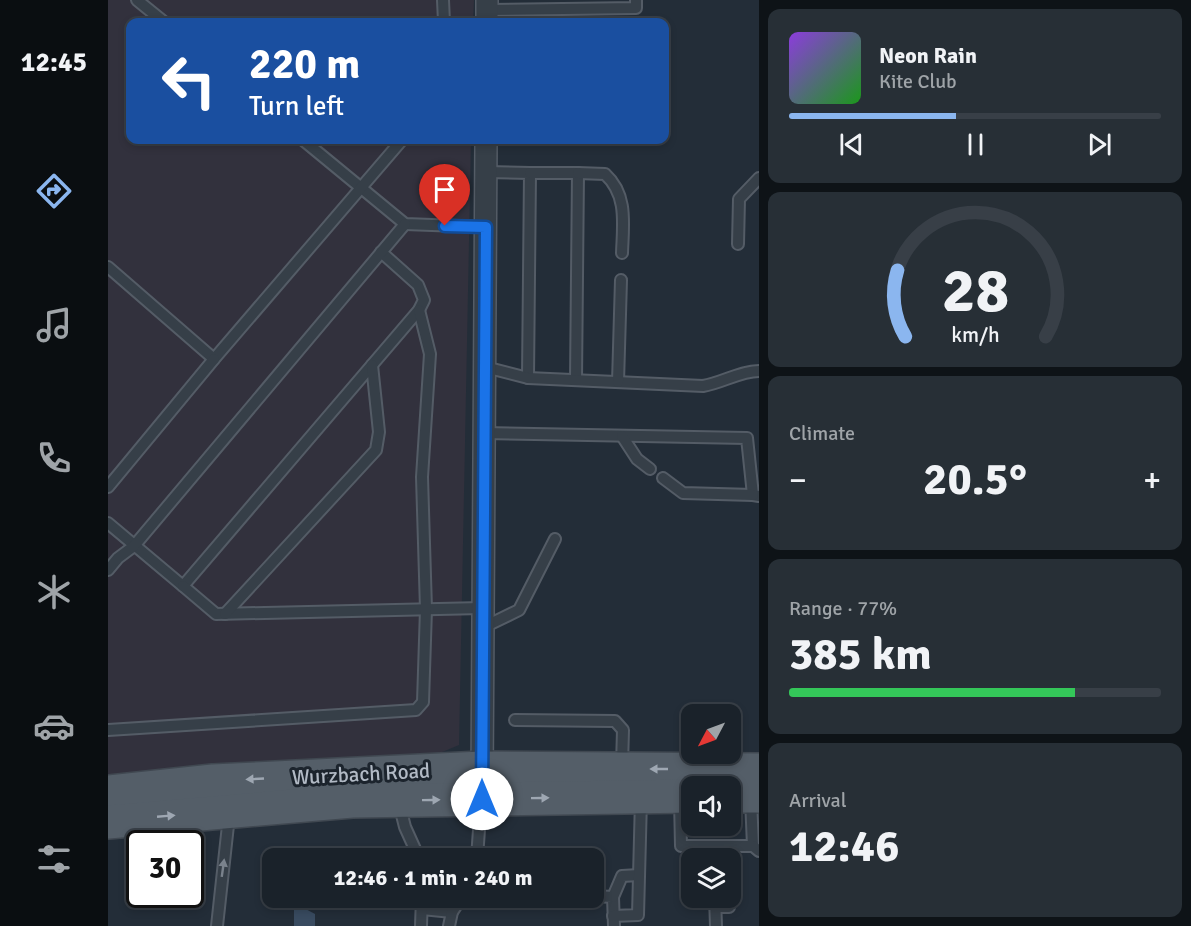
<!DOCTYPE html>
<html lang="en">
<head>
<meta charset="utf-8">
<style>
	:root { --surface:#1a222a; --page:#272f36; --text:#f1f3f6; --muted:#9fa4a8; --line:#383f47; --accent:#8bb6ef }
	body { margin:0; font-family:Signika,sans-serif; background:var(--page); color:var(--text); height:100vh; display:flex; flex-direction:column; font-size:22px; white-space:nowrap }
	* { box-sizing:border-box; margin:0 }
	p { font-size:20px; color:var(--muted) }
	.icon { flex:none; width:33px; height:33px; fill:none; stroke:currentColor; stroke-width:2; stroke-linecap:round; stroke-linejoin:round }
	.map { position:relative; flex:1; overflow:hidden }
	.side { display:flex; flex-direction:column; gap:9px; padding:9px; background:#0e1317; width:432px }
	.side>* { flex:none }
	.top-card { position:absolute; left:18px; top:18px; width:543px; height:126px; border-radius:12px; box-shadow:0 3px 9px #0003,0 0 0 2px var(--line); background:#1a4fa0; color:#fff; overflow:hidden }
	.needle { width:39px; rotate:229deg }
	.controls { position:absolute; left:573px; top:704px; display:grid; gap:12px }
	.controls a { display:grid; place-items:center; width:60px; height:60px; border-radius:12px; background:var(--surface); box-shadow:0 3px 9px #0003,0 0 0 2px var(--line); font-size:30px }
	.speed { position:absolute; left:18px; top:830px; display:flex; gap:12px; font-size:30px; font-weight:700; text-align:center }
	.speed>* { display:grid; place-content:center; width:78px; height:78px; border-radius:50%; background:var(--surface); box-shadow:0 3px 9px #0003,0 0 0 2px var(--line); line-height:1 }
	.speed .limit { border:3px solid #111; border-radius:9px; background:#fff; color:#111 }
	.pin { position:absolute; display:grid; place-items:center; width:51px; height:51px; color:#fff; margin:-62px -26px; border-radius:50% 50% 50% 0; rotate:-45deg; box-shadow:0 0 6px #0007 }
	.pin .icon { rotate:45deg }
	.me { position:absolute; width:66px; margin:-33px; rotate:0deg; stroke-linejoin:round; filter:drop-shadow(0 0 4px #0008) }
	.turn { display:flex; align-items:center; gap:21px; height:126px; padding:0 24px; font-size:27px }
	.turn .icon { width:78px; height:78px; stroke-width:2.5 }
	.turn b { display:block; font-size:42px; line-height:51px }
	.big { font-size:45px; font-weight:700; line-height:1.1 }
	.side .widget { flex:1; display:flex; flex-direction:column; justify-content:center; gap:9px; min-width:0; padding:0 21px; border-radius:12px; background:var(--page) }
	.side .dial { align-items:center; gap:0 }
	.dial svg { height:156px; overflow:visible; fill:none; stroke:var(--line); stroke-width:7; stroke-linecap:round; text-anchor:middle }
	.dial text { fill:var(--text); stroke:none }
	.song { display:flex; align-items:center; gap:18px }
	.cover { width:72px; height:72px; border-radius:9px; background:linear-gradient(135deg,hsl(270 70% 55%),hsl(120 70% 35%)) }
	.played { height:6px; border-radius:3px; background:linear-gradient(90deg,var(--accent) 45%,var(--line) 45%) }
	.keys { display:flex; justify-content:space-around; direction:ltr }
	.heat { display:flex; justify-content:space-between; align-items:center; font-size:33px; direction:ltr }
	.charge { height:9px; border-radius:4px; background:linear-gradient(90deg,#34c759 77%,var(--line) 0) }
	.trip { position:absolute; left:154px; top:848px; width:342px; height:60px; border-radius:12px; background:var(--surface); box-shadow:0 3px 9px #0003,0 0 0 2px var(--line); font-weight:700; line-height:60px; text-align:center }
	main { display:flex; flex:1; min-height:0 }
	.tab-bar { display:flex; flex-direction:column; width:108px; justify-content:space-around; align-items:center; background:#0a0e11; color:var(--muted) }
	.tab-bar .icon { width:42px; height:42px }
	.tab-bar .on { color:var(--accent) }
	.tab-bar b { font-size:27px; color:var(--text) }
	.map>svg:first-child { display:block }
	.medical { fill:#32313d }
	.water { fill:#394b60 }
	.lines { fill:none; stroke-linecap:round; stroke-linejoin:round }
	.service-casing { stroke:#545c66; stroke-width:14 }
	.minor-casing { stroke:#545c66; stroke-width:24 }
	.primary-casing { stroke:#404851; stroke-width:36 }
	.service { stroke:#363f48; stroke-width:10 }
	.minor { stroke:#363f48; stroke-width:21 }
	.primary { stroke:#545e68; stroke-width:33 }
	.oneway { fill:#9ea7b2 }
	.oneway2 { fill:#7a828c }
	.route-casing { stroke:#114b97; stroke-width:15 }
	.route { stroke:#1a73e8; stroke-width:10 }
	.labels { text-anchor:middle; stroke-width:6; stroke-linejoin:round; paint-order:stroke }
	.street-label { font-size:21px; fill:#b1b9c4; stroke:#1c242d }
</style>
</head>
<body>
<main>
<nav class="tab-bar">
<b>12:45</b>
<svg class="icon on" aria-label="directions" viewBox="0 0 24 24"><path d="M12 3l9 9-9 9-9-9zM9 14v-3h6M13 9l2 2-2 2"/></svg>
<svg class="icon" aria-label="music" viewBox="0 0 24 24"><path d="M9 18V5l10-2v13"/><circle cx="6" cy="18" r="3"/><circle cx="16" cy="16" r="3"/></svg>
<svg class="icon" aria-label="phone" viewBox="0 0 24 24"><path d="M5 4h4l2 5-3 2q2 4 5 5l2-3 5 2v4C11 20 4 13 5 4z"/></svg>
<svg class="icon" aria-label="climate" viewBox="0 0 24 24"><path d="M12 3v18M4 7l16 10M4 17L20 7"/></svg>
<svg class="icon" aria-label="car" viewBox="0 0 24 24"><path d="M5 17H2v-5l4-1 3-4h7l3 4 3 1v5h-3M9 17h6M6 11h13"/><circle cx="7" cy="17" r="2"/><circle cx="17" cy="17" r="2"/></svg>
<svg class="icon" aria-label="filters" viewBox="0 0 24 24"><path d="M4 7h16M4 17h16"/><circle cx="9" cy="7" r="2"/><circle cx="15" cy="17" r="2"/></svg>
</nav>
<div class="map">
<svg width="651" height="926" viewBox="0 0 651 926">
	<rect width="100%" height="100%" fill="#232d38"/>
	<path class="medical" d="M0,0h366l-1,22h-343v118h341l-12,605 -43,18 -308,13z"/>
	<path class="water" d="M186,906h6l15,8v12h-21z"/>
	<g class="lines">
		<defs>
			<g id="service">
				<path d="M29,0l27,22"/>
				<path d="M335,0l1,22"/>
				<path d="M379,10l149,-2v-8"/>
				<path d="M195,140l102,84 81,3"/>
				<path d="M378,172l44,1 -2,205"/>
				<path d="M422,173h48l-2,207"/>
				<path d="M470,173l27,1c23,21 18,50 17,79"/>
				<path d="M630,244l1,-45 20,-21"/>
				<path d="M0,267l106,92 188,-219"/>
				<path d="M377,367l43,11 175,8c19,-3 37,-15 56,-15"/>
				<path d="M510,382l3,-102"/>
				<path d="M375,433l264,5 6,57 6,1"/>
				<path d="M514,436l15,23 13,10"/>
				<path d="M555,478l20,15 70,2"/>
				<path d="M0,487l106,-128"/>
				<path d="M0,523l75,63 236,-276 5,-10 -6,-15 -37,-33"/>
				<path d="M0,570l10,-12 16,-12 271,-322"/>
				<path d="M75,586l33,28 266,-6"/>
				<path d="M117,614l151,-164 3,-18 -7,-67"/>
				<path d="M374,628l37,-18 36,-71"/>
				<path d="M407,720l100,1 8,9 -1,35"/>
				<path d="M0,730l308,-20 7,-8 3,-93 -4,-132 8,-123 -11,-44"/>
				<path d="M643,799l2,47"/>
				<path d="M572,800l1,46h72l6,5"/>
				<path d="M291,803l6,24 14,31"/>
				<path d="M369,858l4,-57"/>
				<path d="M486,896l19,1 1,29"/>
				<path d="M505,897l9,-21 17,-1"/>
				<path d="M607,897l1,29"/>
				<path d="M607,907h14"/>
				<path d="M314,909l30,3"/>
				<path d="M505,916l25,-1 3,-116"/>
				<path d="M109,926l12,-110"/>
				<path d="M313,926l1,-29"/>
				<path d="M341,926l3,-14 10,-15"/>
			</g>
			<g id="minor">
				<path d="M379,22v-22"/>
				<path d="M374,781l4,-641"/>
			</g>
			<g id="primary">
				<path d="M0,792l105,-11 269,-13 277,2"/>
				<path d="M622,796h29"/>
				<path d="M0,822l244,-21 340,-5"/>
			</g>
		</defs>
		<use href="#service" class="service-casing"/>
		<use href="#minor" class="minor-casing"/>
		<use href="#primary" class="primary-casing"/>
		<use href="#service" class="service"/>
		<use href="#minor" class="minor"/>
		<use href="#primary" class="primary"/>
	</g>
	<defs><path id="oneway-solid" d="M-6-.8H1V-3.2L6.5 0L1 3.2V.8H-6Z" transform="scale(1.5)"/></defs>
	<g class="oneway">
		<use href="#oneway-solid" transform="translate(551 769) rotate(-180)"/>
		<use href="#oneway-solid" transform="translate(147 779) rotate(177)"/>
		<use href="#oneway-solid" transform="translate(432 798) rotate(-1)"/>
		<use href="#oneway-solid" transform="translate(323 800) rotate(-1)"/>
		<use href="#oneway-solid" transform="translate(58 816) rotate(-5)"/>
	</g>
	<use class="oneway2" href="#oneway-solid" transform="translate(115 868) rotate(-82)"/>
	<g class="lines">
		<defs>
			<path id="route" d="M337,226l41,1 -4,572"/>
		</defs>
		<use href="#route" class="route-casing"/>
		<use href="#route" class="route"/>
	</g>
	<g class="labels">
		<g class="street-label">
			<text transform="translate(253 774) rotate(-3)" y="7">Wurzbach Road</text>
		</g>
	</g>
</svg>
<div class="controls">
<a><svg class="needle" viewBox="-14 -14 28 28"><path d="M0-13l5 13h-10z" fill="#e53935"/><path d="M0 13l5-13h-10z" fill="#9fa4a8"/></svg></a>
<a><svg class="icon" aria-label="sound" viewBox="0 0 24 24"><path d="M4 9h4l5-4v14l-5-4H4zM17 9q2 3 0 6"/></svg></a>
<a><svg class="icon" aria-label="layers" viewBox="0 0 24 24"><path d="M12 4l9 5-9 5-9-5zM3 14l9 5 9-5"/></svg></a>
</div>
<div class="speed"><div class="limit">30</div></div>
<div class="pin" style="left:337px;top:226px;background:#d93025"><svg class="icon" aria-label="arrive" viewBox="0 0 24 24"><path d="M6 21V4h12l-3 4 3 4H6"/></svg></div>
<svg class="me" style="left:374px;top:799px" viewBox="-20 -20 40 40"><circle r="19" fill="#fff"/><path d="M0-13L10 11 0 6-10 11z" fill="#1a73e8"/></svg>
<div class="trip">12:46 · 1 min · 240 m</div>
<div class="top-card">
<div class="turn"><svg class="icon" aria-label="left" viewBox="0 0 24 24"><path d="M17 20v-9H6M10 6l-5 5 5 5"/></svg><div><b>220 m</b>Turn left</div></div>
</div>
</div>
<section class="side">
<div class="widget">
<div class="song"><i class="cover"></i><div><b>Neon Rain</b><p>Kite Club</p></div></div>
<div class="played"></div>
<div class="keys"><svg class="icon" aria-label="previous" viewBox="0 0 24 24"><path d="M18 5L8 12l10 7zM5 5v14"/></svg><svg class="icon" aria-label="pause" viewBox="0 0 24 24"><path d="M8 5v14M16 5v14"/></svg><svg class="icon" aria-label="next" viewBox="0 0 24 24"><path d="M6 5l10 7-10 7zM19 5v14"/></svg></div>
</div>
<div class="widget dial"><svg viewBox="0 0 100 80">
<path d="M14 69A42 42 0 1 1 86 69"/>
<path d="M14 69A42 42 0 0 1 10 35" stroke="#8bb6ef"/>
<text x="50" y="56" font-size="32" font-weight="700">28</text>
<text x="50" y="72" font-size="11">km/h</text>
</svg></div>
<div class="widget"><p>Climate</p>
<div class="heat"><a>−</a><b class="big">20.5°</b><a>+</a></div>
</div>
<div class="widget"><p>Range · 77%</p><b class="big">385 km</b><div class="charge"></div></div>
<div class="widget"><p>Arrival</p><b class="big">12:46</b></div>
</section>
</main>
</body>
</html>
